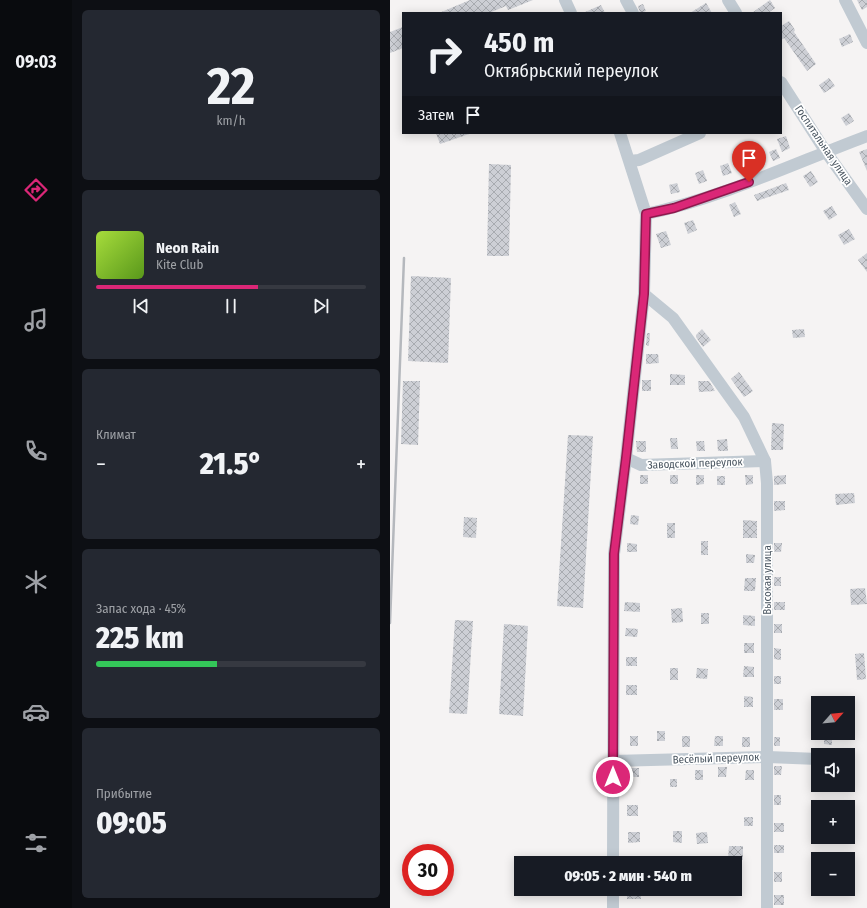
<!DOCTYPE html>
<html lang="ru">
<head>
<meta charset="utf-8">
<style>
	:root { --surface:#171b24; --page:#242831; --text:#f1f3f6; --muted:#9ea1a6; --line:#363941; --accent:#db2777 }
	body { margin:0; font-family:"Fira Sans Condensed",sans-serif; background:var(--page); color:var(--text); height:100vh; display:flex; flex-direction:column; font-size:15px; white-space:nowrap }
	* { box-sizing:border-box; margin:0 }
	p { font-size:13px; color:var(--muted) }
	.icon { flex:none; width:22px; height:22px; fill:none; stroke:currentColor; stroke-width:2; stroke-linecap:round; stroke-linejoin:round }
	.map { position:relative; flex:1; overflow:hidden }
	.drawer { display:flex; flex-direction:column; gap:10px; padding:10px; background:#0d0f14; width:318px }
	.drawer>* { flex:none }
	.top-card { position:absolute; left:12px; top:12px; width:380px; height:122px; border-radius:0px; box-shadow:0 2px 10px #0003; background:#171b24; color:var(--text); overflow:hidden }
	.needle { width:26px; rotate:63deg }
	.controls { position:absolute; left:421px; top:696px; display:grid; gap:8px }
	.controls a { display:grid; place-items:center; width:44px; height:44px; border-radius:0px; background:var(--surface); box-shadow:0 2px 10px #0003; font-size:20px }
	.speed { position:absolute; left:12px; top:844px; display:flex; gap:8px; font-size:20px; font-weight:700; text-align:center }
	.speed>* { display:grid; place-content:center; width:52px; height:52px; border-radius:50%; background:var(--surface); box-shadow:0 2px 10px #0003; line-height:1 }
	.speed .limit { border:6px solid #d22; background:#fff; color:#111 }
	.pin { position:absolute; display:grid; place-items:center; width:34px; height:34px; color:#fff; margin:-41px -17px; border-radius:50% 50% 50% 0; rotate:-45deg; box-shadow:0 0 4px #0007 }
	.pin .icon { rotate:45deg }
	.me { position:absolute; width:44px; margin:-22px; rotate:0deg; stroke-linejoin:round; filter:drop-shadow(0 0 3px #0008) }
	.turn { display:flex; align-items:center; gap:14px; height:84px; padding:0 16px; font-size:18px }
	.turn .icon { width:52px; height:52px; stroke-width:2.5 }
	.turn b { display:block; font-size:28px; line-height:34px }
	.then { display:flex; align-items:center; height:38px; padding:0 16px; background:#0003; gap:8px; font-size:15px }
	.big { font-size:30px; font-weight:800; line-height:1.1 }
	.drawer .tile { flex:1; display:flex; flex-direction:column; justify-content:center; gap:6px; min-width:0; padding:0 14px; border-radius:6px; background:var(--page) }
	.drawer .dial { align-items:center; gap:0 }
	.dial b { font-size:52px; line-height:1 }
	.song { display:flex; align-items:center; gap:12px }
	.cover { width:48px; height:48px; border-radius:6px; background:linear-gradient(135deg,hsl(80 70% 55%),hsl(90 70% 35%)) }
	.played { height:4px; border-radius:2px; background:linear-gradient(90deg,var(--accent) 60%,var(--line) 60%) }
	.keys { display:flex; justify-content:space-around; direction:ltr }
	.heat { display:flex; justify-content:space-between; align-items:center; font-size:22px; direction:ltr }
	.charge { height:6px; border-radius:3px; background:linear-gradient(90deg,#34c759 45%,var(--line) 0) }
	.trip { position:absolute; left:124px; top:856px; width:228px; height:40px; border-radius:0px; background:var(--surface); box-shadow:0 2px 10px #0003; font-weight:800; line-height:40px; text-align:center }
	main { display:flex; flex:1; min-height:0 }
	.dock { display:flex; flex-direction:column; width:72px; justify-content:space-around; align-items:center; background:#090b0e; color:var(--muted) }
	.dock .icon { width:28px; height:28px }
	.dock .current { color:var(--accent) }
	.dock b { font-size:18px; color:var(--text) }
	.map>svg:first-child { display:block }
	.building { fill:url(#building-cross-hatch) }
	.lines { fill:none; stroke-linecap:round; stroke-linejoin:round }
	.minor { stroke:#c1cad2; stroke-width:12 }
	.rail { stroke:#b5b8bd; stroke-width:2.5 }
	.route-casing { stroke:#8e194d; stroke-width:10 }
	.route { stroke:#db2777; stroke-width:7 }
	.labels { text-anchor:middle; stroke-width:3.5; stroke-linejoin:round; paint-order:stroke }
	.street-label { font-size:11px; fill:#4a5661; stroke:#fff }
</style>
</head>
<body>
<main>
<nav class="dock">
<b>09:03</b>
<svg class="icon current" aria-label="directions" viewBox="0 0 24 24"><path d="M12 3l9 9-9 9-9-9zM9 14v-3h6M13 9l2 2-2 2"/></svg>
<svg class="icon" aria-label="music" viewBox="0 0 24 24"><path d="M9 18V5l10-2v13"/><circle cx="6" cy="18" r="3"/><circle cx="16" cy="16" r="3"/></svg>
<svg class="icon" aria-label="phone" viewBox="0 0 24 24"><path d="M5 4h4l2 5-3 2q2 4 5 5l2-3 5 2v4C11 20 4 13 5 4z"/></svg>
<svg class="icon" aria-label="climate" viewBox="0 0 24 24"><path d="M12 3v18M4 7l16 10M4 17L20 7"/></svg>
<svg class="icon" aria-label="car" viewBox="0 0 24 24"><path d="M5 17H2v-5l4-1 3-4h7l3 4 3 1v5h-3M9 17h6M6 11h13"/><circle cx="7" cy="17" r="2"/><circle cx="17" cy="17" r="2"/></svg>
<svg class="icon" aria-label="filters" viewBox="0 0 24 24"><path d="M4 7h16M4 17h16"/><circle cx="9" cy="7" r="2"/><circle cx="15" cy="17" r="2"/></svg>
</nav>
<section class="drawer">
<div class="tile dial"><b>22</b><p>km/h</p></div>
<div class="tile">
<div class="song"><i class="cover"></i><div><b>Neon Rain</b><p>Kite Club</p></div></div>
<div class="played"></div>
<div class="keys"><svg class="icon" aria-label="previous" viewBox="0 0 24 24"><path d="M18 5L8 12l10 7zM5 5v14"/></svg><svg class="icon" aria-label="pause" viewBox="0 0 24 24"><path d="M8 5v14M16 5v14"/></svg><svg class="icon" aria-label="next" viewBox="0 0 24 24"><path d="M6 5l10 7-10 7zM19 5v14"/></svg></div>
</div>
<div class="tile"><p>Климат</p>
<div class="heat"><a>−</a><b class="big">21.5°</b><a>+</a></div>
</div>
<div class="tile"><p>Запас хода · 45%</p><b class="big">225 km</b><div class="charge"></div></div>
<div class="tile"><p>Прибытие</p><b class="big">09:05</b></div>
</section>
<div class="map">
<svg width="477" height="908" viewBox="0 0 477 908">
	<defs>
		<pattern id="building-cross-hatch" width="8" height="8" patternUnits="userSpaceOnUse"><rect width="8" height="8" fill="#cdcfd5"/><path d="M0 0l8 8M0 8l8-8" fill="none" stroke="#a8abb0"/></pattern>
	</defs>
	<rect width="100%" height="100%" fill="#f5f3f3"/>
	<g class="building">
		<path d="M80,0h63l-25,10 -2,-4 -17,7h-50z"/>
		<path d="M380,0l5,8 -7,5h-16z"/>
		<path d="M467,0h10v7l-5,3z"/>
		<path d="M316,3l6,10h-22z"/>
		<path d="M253,4l3,7 -6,2 -2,-7z"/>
		<path d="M211,5l4,8h-22z"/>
		<path d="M399,21l6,9 -1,2 22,32 -9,7 -23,-33 -3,2v-14z"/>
		<path d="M13,27v21l-13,5v-21z"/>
		<path d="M460,34l3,8 -11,5 -3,-8z"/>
		<path d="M439,78l6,8 -11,7 -5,-8z"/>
		<path d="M459,113l5,8 -8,5 -5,-8z"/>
		<path d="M46,133h33v1l-29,10z"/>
		<path d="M396,136l4,12 -8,4 -5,-13z"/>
		<path d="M386,149l4,9 -7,3 -4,-9z"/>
		<path d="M477,149v22l-8,-19z"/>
		<path d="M338,163l4,10 -9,3 -3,-10z"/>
		<path d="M99,164l22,1 -2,91h-22z"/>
		<path d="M313,170l4,11 -8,3 -4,-11z"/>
		<path d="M421,171l7,11 -8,5 -7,-11z"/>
		<path d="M287,183l3,9 -9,2 -2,-9z"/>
		<path d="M396,183l3,7 -32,11 -3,-6z"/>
		<path d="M345,202l6,12 -7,3 -5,-12z"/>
		<path d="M442,206l5,9 -8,5 -6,-9z"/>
		<path d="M303,220l4,10 -9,4 -4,-11z"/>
		<path d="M459,229l6,10 -11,6 -6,-10z"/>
		<path d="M276,231l5,14 -10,3 -5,-14z"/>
		<path d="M477,253v19l-9,-12z"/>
		<path d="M21,276l40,2 -3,85 -40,-2z"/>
		<path d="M312,329l9,11 -8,7 -7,-10v-2z"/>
		<path d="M414,329l1,8 -12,1 -1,-8z"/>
		<path d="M257,333h3l-1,13 -3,-1z"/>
		<path d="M256,354h12l1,9 -13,1z"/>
		<path d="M349,372l14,19 -9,6 -13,-18z"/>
		<path d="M280,374l15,1v10h-15z"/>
		<rect x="252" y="380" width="9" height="11"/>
		<path d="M13,381h17l-2,64 -17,-1z"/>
		<path d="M308,381h11l6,10 -16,1z"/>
		<path d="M382,423l12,1 -1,26h-12z"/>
		<path d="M178,435l25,1 -10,172 -26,-2z"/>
		<path d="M280,438h7l1,11h-7z"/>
		<path d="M337,439l1,12h-10l-1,-11z"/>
		<path d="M246,441h10v11h-9z"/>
		<path d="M306,441h8l1,10h-8z"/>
		<rect x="250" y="475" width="8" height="9"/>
		<rect x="280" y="475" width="8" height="9"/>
		<path d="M306,475h8v9l-8,1z"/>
		<path d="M355,475h8v9l-7,1z"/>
		<path d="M396,475v9l-12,1v-9z"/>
		<rect x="327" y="476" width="8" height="9"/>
		<path d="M464,493l1,10 -19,2 -1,-11z"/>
		<path d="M384,501h11v9l-11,1z"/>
		<path d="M241,515l8,1 -1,9 -8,-1z"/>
		<path d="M74,517l13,1 -1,20 -13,-1z"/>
		<path d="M353,520l14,1v17h-14z"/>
		<rect x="277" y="523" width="8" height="15"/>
		<rect x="311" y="541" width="7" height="14"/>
		<path d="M237,543l10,1v8h-10z"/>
		<path d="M384,543h8l-1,9h-7z"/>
		<path d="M356,554l9,1 -1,8h-8z"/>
		<rect x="384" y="577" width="7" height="9"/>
		<path d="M355,578h11l-1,13h-11z"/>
		<path d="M475,588l2,16 -16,1 -1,-16z"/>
		<path d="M235,602l15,1v9l-16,-1z"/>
		<rect x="384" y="602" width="11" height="8"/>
		<path d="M292,608l1,14 -11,1 -1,-14z"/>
		<rect x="311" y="613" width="8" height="11"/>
		<path d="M353,615l12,1v10l-12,-1z"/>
		<path d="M65,620l18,1 -6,93 -18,-1z"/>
		<path d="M114,624l24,2 -5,90 -24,-2z"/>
		<rect x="384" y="624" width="8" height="9"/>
		<path d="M236,628l12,1 -1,8 -12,-1z"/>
		<rect x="354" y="643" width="10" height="10"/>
		<path d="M384,648l7,1v11l-7,-1z"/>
		<path d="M474,653l2,26 -9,1 -2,-26z"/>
		<rect x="236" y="657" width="11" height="9"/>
		<path d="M354,666l10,1v10h-11z"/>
		<rect x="280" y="668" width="8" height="12"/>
		<path d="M307,668l11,1 -1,10 -11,-1z"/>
		<rect x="384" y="676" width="7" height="8"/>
		<rect x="236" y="685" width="11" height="10"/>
		<path d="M354,696l9,1v10h-9z"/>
		<rect x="384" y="699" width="9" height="11"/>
		<rect x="267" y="731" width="8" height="10"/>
		<path d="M434,734l8,1v10l-8,-1z"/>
		<rect x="240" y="736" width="8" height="10"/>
		<rect x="292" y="736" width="8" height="11"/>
		<path d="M325,736h8v10h-9z"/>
		<rect x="352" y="737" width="8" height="10"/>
		<rect x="384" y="737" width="6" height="9"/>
		<path d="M384,766h8l-1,9h-7z"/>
		<path d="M328,767h9l-1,10h-8z"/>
		<rect x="237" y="768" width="12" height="9"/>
		<rect x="305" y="770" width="8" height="10"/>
		<path d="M356,770h8v10h-9z"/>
		<rect x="280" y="779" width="7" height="8"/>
		<rect x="384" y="795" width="7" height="10"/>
		<rect x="237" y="805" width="11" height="11"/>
		<rect x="354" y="817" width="9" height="9"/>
		<rect x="384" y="823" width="10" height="9"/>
		<path d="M283,831h9v12l-9,-1z"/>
		<path d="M238,832h12v10l-12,1z"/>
		<path d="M317,832l1,11 -11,1 -1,-11z"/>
		<rect x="384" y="845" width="10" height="8"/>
		<path d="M339,846h14v14l-15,-1z"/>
		<rect x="384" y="872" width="8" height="10"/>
		<path d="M237,889h13l1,10h-14z"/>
		<rect x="384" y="895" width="10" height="10"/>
	</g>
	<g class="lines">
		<g class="minor">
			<path d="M175,0l6,13"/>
			<path d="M236,0l7,13"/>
			<path d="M338,0l8,13"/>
			<path d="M455,0l22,43"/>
			<path d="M391,82l45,70 41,57"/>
			<path d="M240,161l9,-1 61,-27"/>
			<path d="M256,214c75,-16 149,-51 221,-78"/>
			<path d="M254,294l29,24 71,99 21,44 2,22v425"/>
			<path d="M236,458l15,7 124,-4"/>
			<path d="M223,761l155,-4 50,2"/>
			<path d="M223,863l1,-309 12,-96 18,-164 2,-80 -26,-81"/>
			<path d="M223,889v19"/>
		</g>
		<path class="rail" d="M0,623l14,-365"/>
	</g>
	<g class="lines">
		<defs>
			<path id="route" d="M223,777l1,-223 12,-96 18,-164 2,-80 28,-6 75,-26"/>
		</defs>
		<use href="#route" class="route-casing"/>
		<use href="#route" class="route"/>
	</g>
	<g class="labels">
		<g class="street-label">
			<text transform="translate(434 145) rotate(56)" y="4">Госпитальная улица</text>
			<text transform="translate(305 463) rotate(-2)" y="4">Заводской переулок</text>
			<text transform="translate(377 580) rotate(-90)" y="4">Высокая улица</text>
			<text transform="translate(326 758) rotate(-2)" y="4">Весёлый переулок</text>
		</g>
	</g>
</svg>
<div class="controls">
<a><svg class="needle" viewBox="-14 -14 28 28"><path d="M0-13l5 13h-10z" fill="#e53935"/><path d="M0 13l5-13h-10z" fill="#9ea1a6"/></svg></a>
<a><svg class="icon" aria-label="sound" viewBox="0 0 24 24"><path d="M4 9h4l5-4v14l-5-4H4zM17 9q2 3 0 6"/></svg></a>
<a>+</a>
<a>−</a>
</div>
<div class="speed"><div class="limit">30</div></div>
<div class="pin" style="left:359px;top:182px;background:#d93025"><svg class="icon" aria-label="arrive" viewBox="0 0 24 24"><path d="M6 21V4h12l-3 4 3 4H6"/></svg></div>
<svg class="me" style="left:223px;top:777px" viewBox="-20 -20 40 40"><circle r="17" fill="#db2777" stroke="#fff" stroke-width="3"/><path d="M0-11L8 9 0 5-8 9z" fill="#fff"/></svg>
<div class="trip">09:05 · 2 мин · 540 m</div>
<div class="top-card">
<div class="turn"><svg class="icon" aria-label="right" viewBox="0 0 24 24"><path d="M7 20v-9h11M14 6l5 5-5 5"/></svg><div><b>450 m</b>Октябрьский переулок</div></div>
<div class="then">Затем<svg class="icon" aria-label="arrive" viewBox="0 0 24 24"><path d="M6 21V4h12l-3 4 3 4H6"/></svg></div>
</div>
</div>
</main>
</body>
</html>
